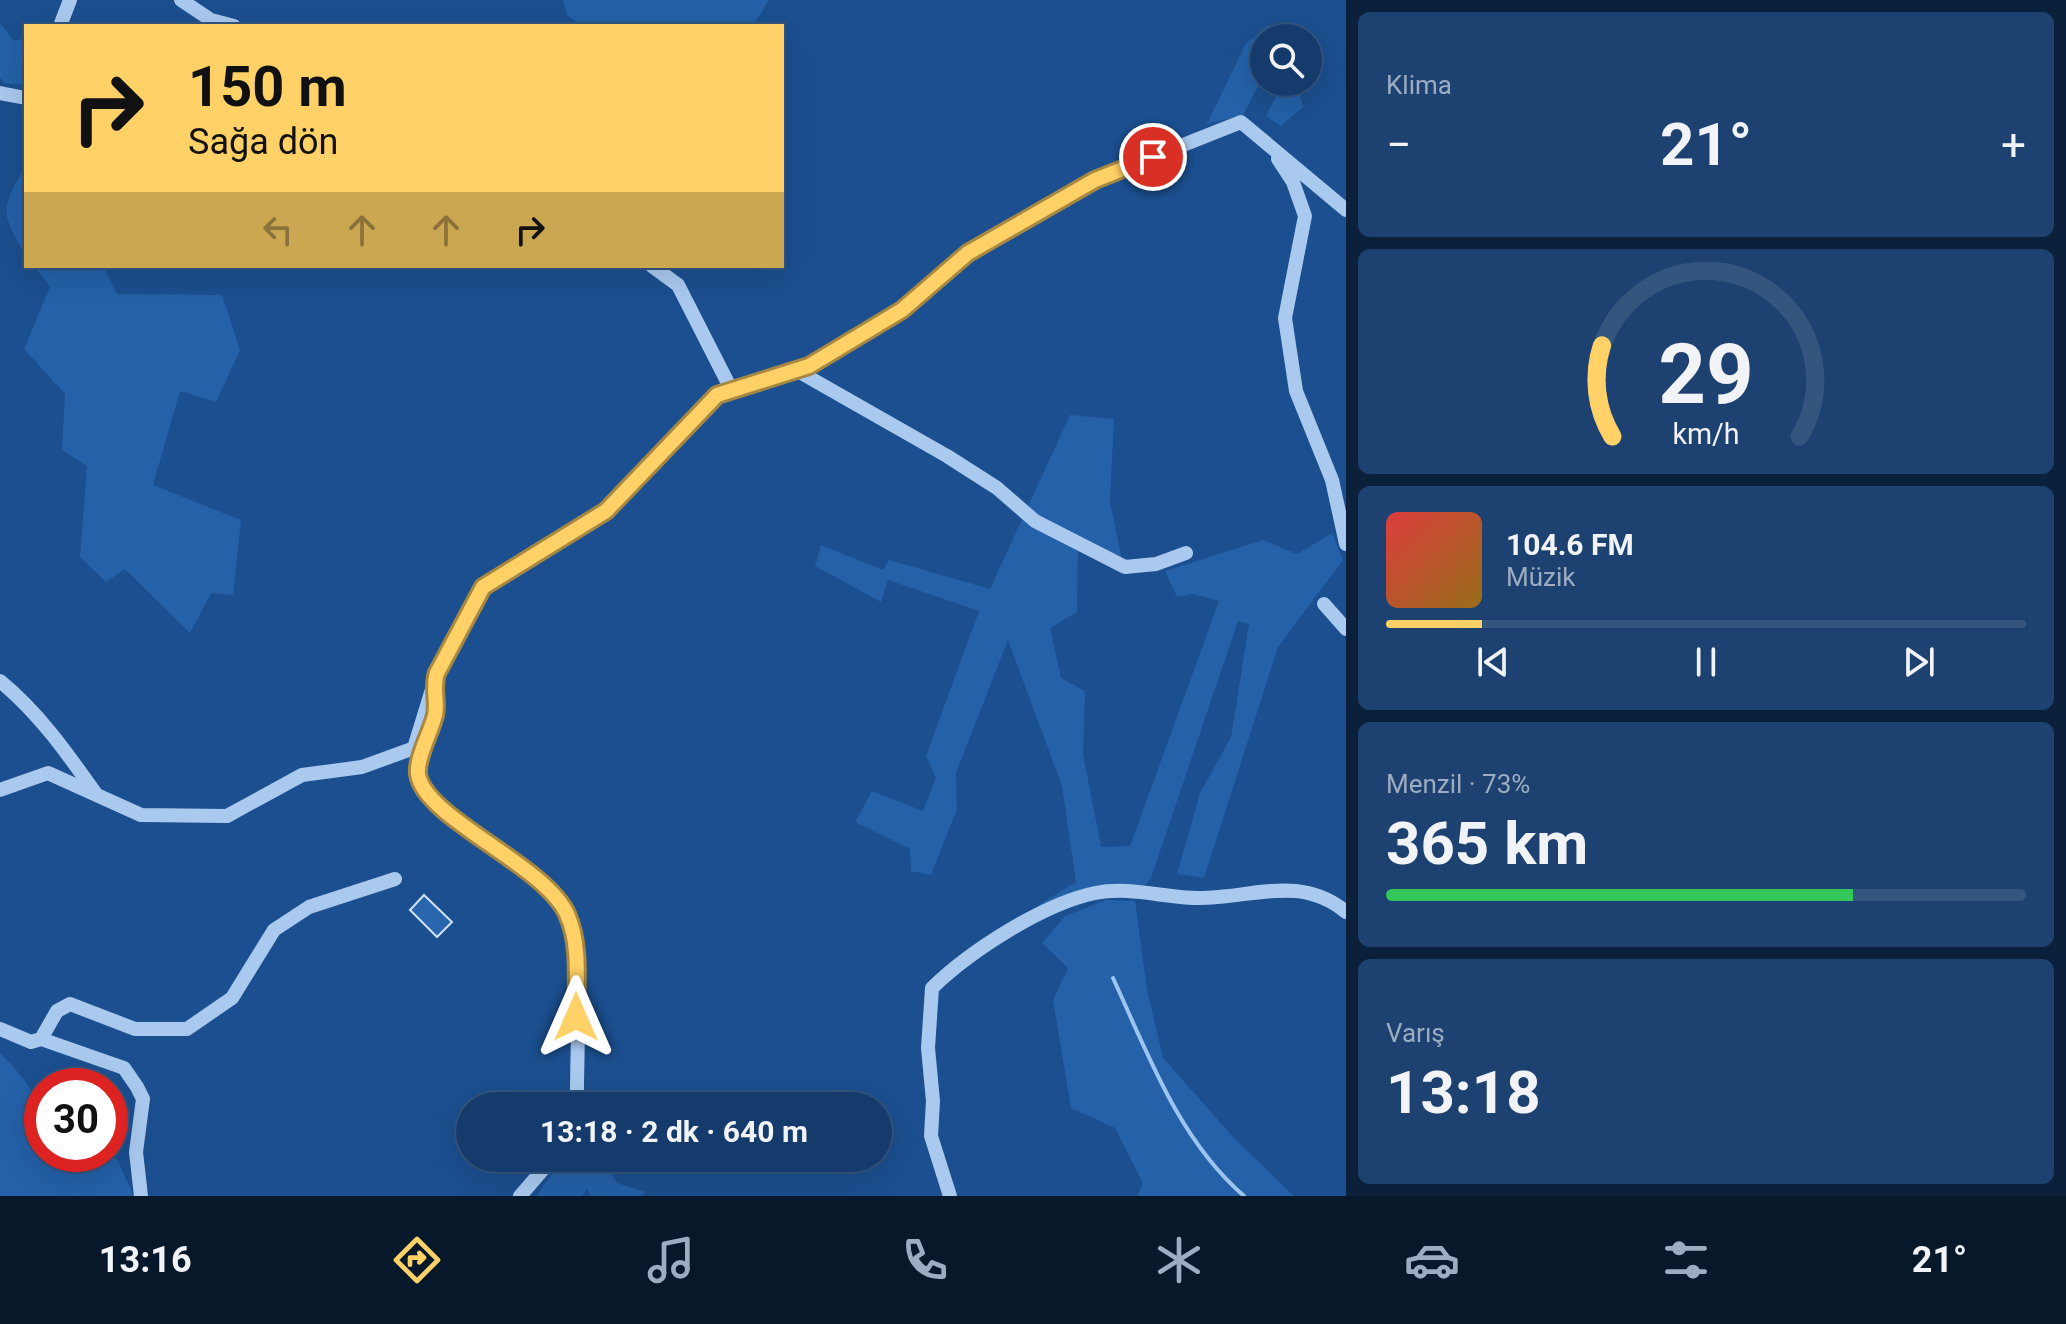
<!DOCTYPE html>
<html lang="tr">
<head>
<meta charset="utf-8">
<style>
	:root { --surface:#143b6b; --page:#1d4271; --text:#f1f3f6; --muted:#9dadc1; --line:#33557e; --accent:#ffd166 }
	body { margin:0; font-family:Roboto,sans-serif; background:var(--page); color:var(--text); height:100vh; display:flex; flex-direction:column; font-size:30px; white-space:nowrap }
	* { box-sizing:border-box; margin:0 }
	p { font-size:26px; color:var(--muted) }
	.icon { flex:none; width:44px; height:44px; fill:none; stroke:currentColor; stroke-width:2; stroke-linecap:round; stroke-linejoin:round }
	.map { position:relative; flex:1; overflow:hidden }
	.side { display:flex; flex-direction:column; gap:12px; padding:12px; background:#0b203b; width:720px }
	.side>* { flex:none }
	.top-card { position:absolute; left:24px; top:24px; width:760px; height:244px; border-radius:0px; box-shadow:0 8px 32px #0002,0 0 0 2px var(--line); background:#ffd166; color:#111; overflow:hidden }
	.tools { position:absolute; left:1250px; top:24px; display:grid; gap:16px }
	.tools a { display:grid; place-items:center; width:72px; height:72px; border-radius:50%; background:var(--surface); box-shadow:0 8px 32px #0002,0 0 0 2px var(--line); font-size:40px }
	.speed { position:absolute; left:24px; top:1068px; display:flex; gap:16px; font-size:40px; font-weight:700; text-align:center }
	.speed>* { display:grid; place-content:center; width:104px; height:104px; border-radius:50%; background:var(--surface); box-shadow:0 8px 32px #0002,0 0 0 2px var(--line); line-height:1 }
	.speed .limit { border:12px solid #d22; background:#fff; color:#111 }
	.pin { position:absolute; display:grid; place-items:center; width:68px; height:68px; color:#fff; margin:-34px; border:4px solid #fff; border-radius:50%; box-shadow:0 2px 8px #0007 }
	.me { position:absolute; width:88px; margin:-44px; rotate:0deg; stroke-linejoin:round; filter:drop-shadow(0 0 6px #0008) }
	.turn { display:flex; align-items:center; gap:28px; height:168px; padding:0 32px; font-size:36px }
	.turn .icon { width:104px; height:104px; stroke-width:2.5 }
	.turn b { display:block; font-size:56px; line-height:68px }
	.lanes { display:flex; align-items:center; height:76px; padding:0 32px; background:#0003; justify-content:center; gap:40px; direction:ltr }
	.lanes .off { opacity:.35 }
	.big { font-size:60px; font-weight:700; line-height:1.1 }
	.side .widget { flex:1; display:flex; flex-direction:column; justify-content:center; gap:12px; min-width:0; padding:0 28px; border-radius:12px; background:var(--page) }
	.side .dial { align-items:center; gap:0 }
	.dial svg { height:208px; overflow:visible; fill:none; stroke:var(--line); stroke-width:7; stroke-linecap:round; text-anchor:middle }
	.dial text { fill:var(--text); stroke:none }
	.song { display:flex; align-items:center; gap:24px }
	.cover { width:96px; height:96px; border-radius:12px; background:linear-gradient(135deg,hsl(0 70% 55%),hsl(40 70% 35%)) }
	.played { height:8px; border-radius:4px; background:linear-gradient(90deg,var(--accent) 15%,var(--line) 15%) }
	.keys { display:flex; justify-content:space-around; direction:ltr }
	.heat { display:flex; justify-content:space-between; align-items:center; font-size:44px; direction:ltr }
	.charge { height:12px; border-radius:6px; background:linear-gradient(90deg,#34c759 73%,var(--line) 0) }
	.trip { position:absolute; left:456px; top:1092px; width:436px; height:80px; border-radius:40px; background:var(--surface); box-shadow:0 8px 32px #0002,0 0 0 2px var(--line); font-weight:700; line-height:80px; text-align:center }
	.menu { display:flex; height:128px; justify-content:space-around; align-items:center; background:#08182b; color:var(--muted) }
	.menu .icon { width:56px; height:56px }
	.menu .current { color:var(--accent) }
	.menu b { font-size:36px; color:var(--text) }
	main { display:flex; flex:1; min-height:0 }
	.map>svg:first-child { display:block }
	.green { fill:#2461a8 }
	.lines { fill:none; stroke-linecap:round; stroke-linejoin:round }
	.stream { stroke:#9cc4f0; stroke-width:4 }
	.building { fill:#2a66ad; stroke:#cfe3fa; stroke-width:2 }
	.minor { stroke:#a9c9ee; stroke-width:14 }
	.route-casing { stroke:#a68842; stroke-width:20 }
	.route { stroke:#ffd166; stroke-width:14 }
</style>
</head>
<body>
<main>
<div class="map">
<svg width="1346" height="1196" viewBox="0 0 1346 1196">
	<rect width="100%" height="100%" fill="#1b4f8f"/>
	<g class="green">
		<path d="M563,0h206l-16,26h-170l-16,-11z"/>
		<path d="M0,23l13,18 13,-3v47l-22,-2 -4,-6z"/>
		<path d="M1268,25l16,13h-20v44h32l7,25 -22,19 -15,-10 10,-19 -17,-13 -16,31 -36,9 38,-79z"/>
		<path d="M26,165v91c-26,-45 -26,-45 0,-91z"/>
		<path d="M34,266h69l14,28 105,1 18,55 -24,52 -36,-11 -27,94 88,35 -8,75 -22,-2 -21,40 -65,-64 -19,13 -26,-25 7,-91 -25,-16 3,-56 -41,-45 26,-62z"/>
		<path d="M1070,415l44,4 -4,83 12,58 -44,-22 -1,74 -27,16 11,50 24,13 -2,63 18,93 29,-1 89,-245 -26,-7 -16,3 -12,-26 98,-31 34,14 35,-21 11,27 -65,87 -74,231 -27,-4 23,-81 31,-56 18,-113 -11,-3 -87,257 -7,8 -103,24 -2,-5 37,-23 -14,-96 -54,-146 -52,133 1,36 -26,66 -20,-4 -1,-22 -55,-27 17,-31 51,20 13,-33 -10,-22 53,-145 -91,-31 -7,22 -66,-36 6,-21 62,25 6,-10 101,29z"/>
		<path d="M1106,900l29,1 12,88 16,69 72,81 59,57h-157l6,-13 -28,-55 -44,-20 -18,-108 15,-32 -26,-25 23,-27z"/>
		<path d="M0,1053c35,35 42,51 42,101h63l12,5 17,37h-134z"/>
		<path d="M562,1158h41l14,25 28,9 -4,4h-50l-4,-7 -5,7h-45z"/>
	</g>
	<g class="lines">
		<path class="stream" d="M1113,978c35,76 66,162 131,218"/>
	</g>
	<path class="building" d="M424,895l28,27 -15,15 -27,-27z"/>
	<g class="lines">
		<g class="minor">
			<path d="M181,0l30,20 23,6"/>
			<path d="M60,26l10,-26"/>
			<path d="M0,93l26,5"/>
			<path d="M1278,159l15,23 12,34 -20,102 11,73 36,89 14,64"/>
			<path d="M652,266l26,19 54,106"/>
			<path d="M796,370l151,86 50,32 38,33 90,46 31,-3 30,-11"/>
			<path d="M1324,604l22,25"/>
			<path d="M0,681c39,32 67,72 96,113"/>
			<path d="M435,697l-4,34 -13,42c15,34 53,58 84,78 23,15 55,39 66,64 16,39 8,145 9,191"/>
			<path d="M0,790l48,-17 93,42 86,1 75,-41 60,-8 52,-19 23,-75 46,-86 123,-76 111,-116 92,-29 93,-56 66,-57 127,-73 146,-58 105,88"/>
			<path d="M0,1029l31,13 10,-3 16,-28 13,-7 65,25h52l45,-31 42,-68 35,-23 86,-28"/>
			<path d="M41,1039l83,29 13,19 6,12 -7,53 5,44"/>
			<path d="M520,1196l33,-38"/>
			<path d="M950,1196l-19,-60 2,-35 -5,-53 4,-60c38,-37 111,-84 163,-95 35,-7 70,5 104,5 53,0 101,-24 147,14"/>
		</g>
	</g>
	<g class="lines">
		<defs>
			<path id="route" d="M576,1017c0,-33 5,-72 -9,-103 -23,-50 -143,-96 -149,-140 -2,-16 13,-42 17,-59 3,-14 -3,-27 2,-42l46,-86 123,-76 111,-116 92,-29 93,-56 66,-57 127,-73 58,-23"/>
		</defs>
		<use href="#route" class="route-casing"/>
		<use href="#route" class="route"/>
	</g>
</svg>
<div class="tools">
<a><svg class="icon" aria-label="search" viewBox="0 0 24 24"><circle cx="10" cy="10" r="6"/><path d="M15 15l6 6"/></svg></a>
</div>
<div class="speed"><div class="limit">30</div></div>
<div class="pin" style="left:1153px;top:157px;background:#d93025"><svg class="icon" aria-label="arrive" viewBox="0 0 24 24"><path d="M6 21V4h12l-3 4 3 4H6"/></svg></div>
<svg class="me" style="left:576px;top:1017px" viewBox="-20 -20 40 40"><path d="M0-17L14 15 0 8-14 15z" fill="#ffd166" stroke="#fff" stroke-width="4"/></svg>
<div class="trip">13:18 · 2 dk · 640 m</div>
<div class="top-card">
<div class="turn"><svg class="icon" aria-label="right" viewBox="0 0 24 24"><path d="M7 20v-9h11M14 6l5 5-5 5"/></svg><div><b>150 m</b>Sağa dön</div></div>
<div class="lanes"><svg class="icon off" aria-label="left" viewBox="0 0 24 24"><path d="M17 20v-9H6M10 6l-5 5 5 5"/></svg><svg class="icon off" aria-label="ahead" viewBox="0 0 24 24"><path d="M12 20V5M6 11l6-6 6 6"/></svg><svg class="icon off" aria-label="ahead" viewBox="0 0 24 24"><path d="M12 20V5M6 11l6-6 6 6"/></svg><svg class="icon" aria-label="right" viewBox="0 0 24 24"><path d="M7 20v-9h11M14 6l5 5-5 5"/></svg></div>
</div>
</div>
<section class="side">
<div class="widget"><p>Klima</p>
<div class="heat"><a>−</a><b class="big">21°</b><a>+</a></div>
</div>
<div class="widget dial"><svg viewBox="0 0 100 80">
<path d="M14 69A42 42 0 1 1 86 69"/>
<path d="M14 69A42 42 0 0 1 10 34" stroke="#ffd166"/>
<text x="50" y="56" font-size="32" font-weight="700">29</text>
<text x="50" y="72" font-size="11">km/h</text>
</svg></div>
<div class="widget">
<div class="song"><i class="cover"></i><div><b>104.6 FM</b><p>Müzik</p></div></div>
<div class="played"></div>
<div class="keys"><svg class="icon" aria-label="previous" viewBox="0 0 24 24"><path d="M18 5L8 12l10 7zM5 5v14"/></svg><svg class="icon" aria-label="pause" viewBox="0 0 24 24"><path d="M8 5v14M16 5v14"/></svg><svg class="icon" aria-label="next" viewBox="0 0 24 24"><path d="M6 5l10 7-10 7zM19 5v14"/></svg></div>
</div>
<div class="widget"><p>Menzil · 73%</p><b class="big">365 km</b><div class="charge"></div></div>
<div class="widget"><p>Varış</p><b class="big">13:18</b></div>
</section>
</main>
<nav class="menu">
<b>13:16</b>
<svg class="icon current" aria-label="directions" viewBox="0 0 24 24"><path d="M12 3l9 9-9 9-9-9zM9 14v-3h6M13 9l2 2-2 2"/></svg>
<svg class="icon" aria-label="music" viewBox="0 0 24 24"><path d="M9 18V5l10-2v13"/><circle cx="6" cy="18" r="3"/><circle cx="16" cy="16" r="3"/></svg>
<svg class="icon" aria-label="phone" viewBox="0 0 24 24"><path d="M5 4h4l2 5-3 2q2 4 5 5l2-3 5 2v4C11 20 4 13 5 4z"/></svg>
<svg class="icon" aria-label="climate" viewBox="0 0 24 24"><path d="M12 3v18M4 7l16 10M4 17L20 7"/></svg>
<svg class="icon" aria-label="car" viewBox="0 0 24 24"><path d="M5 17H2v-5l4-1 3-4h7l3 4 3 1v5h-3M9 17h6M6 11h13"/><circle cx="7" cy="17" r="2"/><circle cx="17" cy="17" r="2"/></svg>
<svg class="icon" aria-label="filters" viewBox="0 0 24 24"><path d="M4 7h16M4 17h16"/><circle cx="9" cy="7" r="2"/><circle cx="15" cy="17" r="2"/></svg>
<b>21°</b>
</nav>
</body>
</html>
